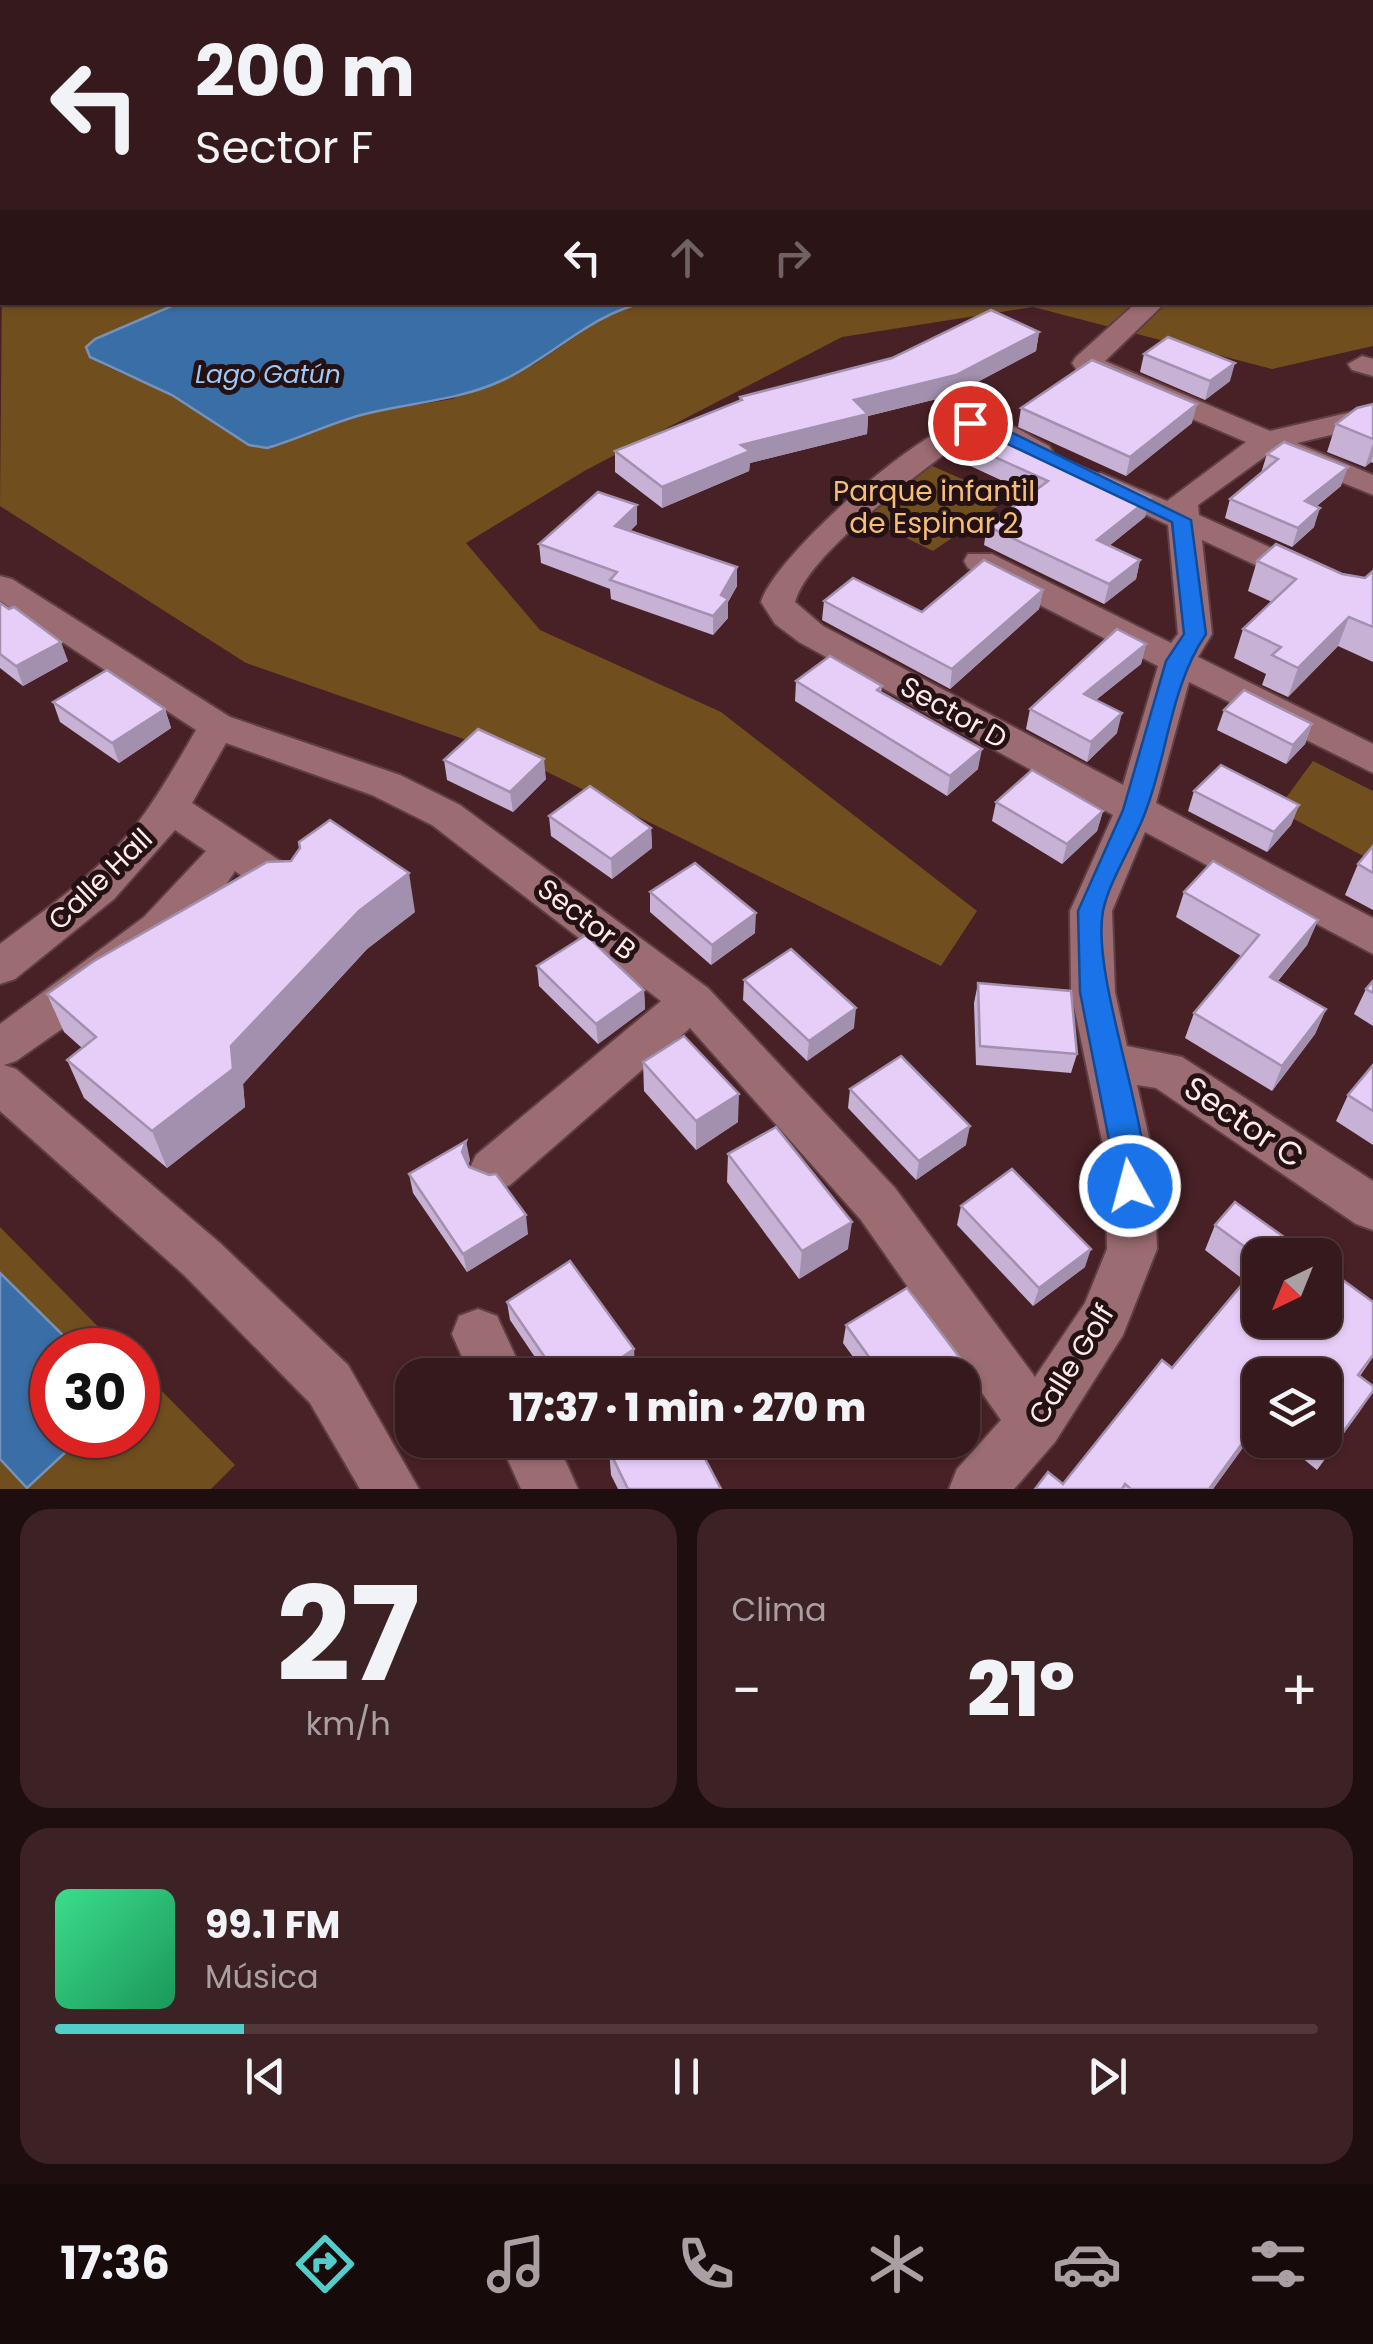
<!DOCTYPE html>
<html lang="es">
<head>
<meta charset="utf-8">
<style>
	:root { --surface:#36191c; --page:#3d2225; --text:#f1f3f6; --muted:#aaa0a3; --line:#50383b; --accent:#53cdc9 }
	body { margin:0; font-family:Poppins,sans-serif; background:var(--page); color:var(--text); height:100vh; display:flex; flex-direction:column; font-size:38px; white-space:nowrap }
	* { box-sizing:border-box; margin:0 }
	p { font-size:32px; color:var(--muted) }
	.icon { flex:none; width:55px; height:55px; fill:none; stroke:currentColor; stroke-width:2; stroke-linecap:round; stroke-linejoin:round }
	.map { position:relative; height:1489px; overflow:hidden }
	.side { display:flex; flex-direction:column; gap:20px; padding:20px; background:#1e0e0f; flex:1 }
	.side>* { flex:none }
	.banner { position:absolute; left:0px; top:0px; width:1375px; height:305px; box-shadow:0 2px 8px #0004,0 0 0 2px var(--line); background:#36191c; color:var(--text); overflow:hidden }
	.needle { width:65px; rotate:223deg }
	.tools { position:absolute; left:1242px; top:1238px; display:grid; gap:20px }
	.tools a { display:grid; place-items:center; width:100px; height:100px; border-radius:20px; background:var(--surface); box-shadow:0 2px 8px #0004,0 0 0 2px var(--line); font-size:50px }
	.speed { position:absolute; left:30px; top:1328px; display:flex; gap:20px; font-size:50px; font-weight:700; text-align:center }
	.speed>* { display:grid; place-content:center; width:130px; height:130px; border-radius:50%; background:var(--surface); box-shadow:0 2px 8px #0004,0 0 0 2px var(--line); line-height:1 }
	.speed .limit { border:15px solid #d22; background:#fff; color:#111 }
	.pin { position:absolute; display:grid; place-items:center; width:85px; height:85px; color:#fff; margin:-42px; border:5px solid #fff; border-radius:50%; box-shadow:0 2px 10px #0007 }
	.me { position:absolute; width:110px; margin:-55px; rotate:353deg; stroke-linejoin:round; filter:drop-shadow(0 0 8px #0008) }
	.turn { display:flex; align-items:center; gap:35px; height:210px; padding:0 30px; font-size:45px }
	.turn .icon { width:130px; height:130px; stroke-width:2.5 }
	.turn b { display:block; font-size:70px; line-height:85px }
	.lanes { display:flex; align-items:center; height:95px; padding:0 30px; background:#0003; justify-content:center; gap:50px; direction:ltr }
	.lanes .off { opacity:.35 }
	.big { font-size:75px; font-weight:800; line-height:1.1 }
	.side .tile { flex:1; display:flex; flex-direction:column; justify-content:center; gap:15px; min-width:0; padding:0 35px; border-radius:30px; background:var(--page) }
	.side .dial { align-items:center; gap:0 }
	.dial b { font-size:130px; line-height:1 }
	.song { display:flex; align-items:center; gap:30px }
	.cover { width:120px; height:120px; border-radius:15px; background:linear-gradient(135deg,hsl(150 70% 55%),hsl(150 70% 35%)) }
	.played { height:10px; border-radius:5px; background:linear-gradient(90deg,var(--accent) 15%,var(--line) 15%) }
	.keys { display:flex; justify-content:space-around; direction:ltr }
	.heat { display:flex; justify-content:space-between; align-items:center; font-size:55px; direction:ltr }
	.side .tiles { flex:1; display:grid; gap:20px; grid-template-columns:1fr 1fr }
	.tile:last-child { grid-column:span 2 }
	.trip { position:absolute; left:395px; top:1358px; width:585px; height:100px; border-radius:30px; background:var(--surface); box-shadow:0 2px 8px #0004,0 0 0 2px var(--line); font-weight:800; line-height:100px; text-align:center }
	.tabs { display:flex; height:160px; justify-content:space-around; align-items:center; background:#160a0b; color:var(--muted) }
	.tabs .icon { width:70px; height:70px }
	.tabs .current { color:var(--accent) }
	.tabs b { font-size:45px; color:var(--text) }
	.map>svg:first-child { display:block }
	.green { fill:#714e1e }
	.water { fill:#3a6ea6; stroke:#7593ba; stroke-width:2.5 }
	.lines { fill:none; stroke-linecap:round; stroke-linejoin:round }
	.minor-casing { stroke:#5f3e44; stroke-width:4 }
	.minor { fill:#9b6c71; fill-rule:evenodd }
	.wall { fill:#c7b1d5 }
	.shaded-wall { fill:#a290ae }
	.building { fill:#e7cef8; stroke:#a290ae; stroke-width:2.5 }
	.route { fill:#1a73e8; stroke:#114b97; stroke-width:2.5 }
	.labels { text-anchor:middle; stroke-width:10; stroke-linejoin:round; paint-order:stroke }
	.far-water-label { font-size:25px; font-style:italic; fill:#9fc9f8; stroke:#231113 }
	.park-label { font-size:28px; fill:#f6bf78; stroke:#231113 }
	.street-label { font-size:28px; fill:#ffe9ea; stroke:#231113 }
	.near-street-label { font-size:32px; fill:#ffe9ea; stroke:#231113 }
</style>
</head>
<body>
<div class="map">
<svg width="1373" height="1489" viewBox="0 0 1373 1489">
	<rect width="100%" height="100%" fill="#482126"/>
	<g class="green">
		<path d="M1011,0h362v346l-101,23 -239,-62 -191,30 -256,133 -120,73 74,87 181,82 256,199 -36,55 -420,-207 -275,-96 -246,-157 2,-223v19l179,1 -86,36 -5,18c25,16 53,24 80,37 33,16 58,48 97,54l101,-35 84,-14 83,-35 74,-50 35,-11 728,-1v-300h-369z"/>
		<path d="M930,465l78,34 -75,52 -70,-34z"/>
		<path d="M1313,761l60,30v60l-6,7 -90,-48z"/>
		<path d="M0,1227l121,123h-69v85h86v-68l97,98 -24,24h-211z"/>
	</g>
	<g class="water">
		<path d="M0,0h656l5,2h-659l-2,72z"/>
		<path d="M181,302h463v1c-52,10 -93,55 -141,77 -43,20 -88,22 -134,33 -35,8 -67,25 -102,35l-18,-3 -77,-50 -82,-38 -4,-10 9,-8z"/>
		<path d="M0,1273l78,77h-26v85h32l-57,53 -27,-29z"/>
	</g>
	<g class="lines">
		<defs>
			<g id="minor">
				<path d="M1321,0h19l1,2h-19z"/>
				<path d="M1137,302h29l-61,59 165,70 103,-24v18l-76,18 76,32v20l-103,-42 -72,52 1,10 119,54 5,7 -5,7h-24l-92,-43 10,94 -14,23 175,87v29l-184,-91 -33,121 217,115v36l-228,-122 -33,79 3,81 12,54 55,11 191,124v49l-17,-6 -200,-136 -19,-3 16,70 4,94 -34,86 -68,107 -41,47h-65l8,-20 44,-49 -140,-200 -171,-192 -180,157 -17,6 -17,-6 -7,-15 7,-15 185,-154 -229,-176 -60,-30 -146,-52 -34,60 108,71 6,11 -6,11c-27,8 -44,-10 -65,-25 -51,80 -143,136 -219,190l-12,4 12,4 204,174 128,122 71,124h-59l-50,-86 -126,-128 -184,-164v-87l144,-107 62,-66 -31,-21 -61,69 -99,80 -15,5v-40c49,-37 102,-74 139,-123 21,-28 39,-60 57,-91l-196,-129v-25l12,3 218,138 170,58 60,30 248,183 187,200 140,189 50,-74 22,-54 -2,-94 -34,-163 -1,-81 43,-96 -314,-173 -24,-18 -14,-22c13,-46 170,-185 217,-186 22,-1 51,20 71,30l4,6 -4,6 -11,3 -62,-27 -6,1c-44,34 -161,116 -175,167l28,24 300,159 35,-119 -190,-98 -4,-7 4,-7h24l179,89 7,-9 -10,-109 -78,-36 -4,-7 4,-7 11,-2 66,28 79,-59 -170,-73 -4,-6 4,-6z"/>
				<path d="M1362,356l11,3v17l-21,-6 -4,-6z"/>
				<path d="M478,1309l19,7 27,59h-54l-18,-41 7,-18z"/>
				<path d="M499,1440h57l22,49h-57z"/>
			</g>
		</defs>
		<use href="#minor" class="minor-casing"/>
		<use href="#minor" class="minor"/>
	</g>
	<g class="wall">
		<path d="M1039,332l-3,19 -83,44 -85,21 -1,18 -117,29 -1,8 -87,37 -47,-36v-21l124,-49 1,-5z"/>
		<path d="M1144,354l86,27 -25,19 -65,-28z"/>
		<path d="M1373,404v59l-2,-1 -6,5 -38,-15 9,-28z"/>
		<path d="M1021,408l171,15 -66,53 -108,-49z"/>
		<path d="M968,445l182,53 -5,19 -35,28 30,15 -4,19 -32,25 -120,-59 3,-19 44,-32 -65,-30z"/>
		<path d="M1267,454l74,32 -24,20 -3,21 -22,20 -67,-29 5,-19 31,-26z"/>
		<path d="M637,524l-7,7 107,36v19l-9,16v16l-15,17 -102,-36 -1,-10 -69,-26 -2,-19z"/>
		<path d="M1257,561l108,17 8,-7v91l-35,-16 -50,51 -26,-12 4,-11 -32,-16 9,-29 29,-27 -24,-11z"/>
		<path d="M1043,590l-4,19 -89,80 -128,-69 2,-19 98,11z"/>
		<path d="M0,603l9,6 59,52 -45,25 -23,-18z"/>
		<path d="M1146,644l-5,20 -45,36 21,33 -30,29 -61,-33 4,-20z"/>
		<path d="M796,681l86,5 -1,6 97,77 -31,27 -152,-95z"/>
		<path d="M53,702l112,7 6,19 -52,35 -59,-41z"/>
		<path d="M1224,710l88,14 -7,20 -19,20 -69,-34z"/>
		<path d="M444,760l102,19 -33,33 -66,-32z"/>
		<path d="M1194,791l105,14 -8,20 -24,27 -79,-41z"/>
		<path d="M996,802l107,9 -6,20 -35,33 -70,-43z"/>
		<path d="M549,816l102,12 1,20 -40,31 -61,-43z"/>
		<path d="M1373,846v64l-28,-15 13,-31z"/>
		<path d="M650,892l105,41 -44,32 -61,-53z"/>
		<path d="M1184,892l134,28 -11,25 -29,36 48,28 -11,25 -43,57 -87,-53 9,-25 47,-57 -65,-39z"/>
		<path d="M415,912l-48,37 -124,135 2,23 -78,61 -83,-70 -17,-38 15,-12 -18,-16 -17,-38z"/>
		<path d="M537,966l107,24 1,19 -47,35 -59,-58z"/>
		<path d="M744,980l110,48 -47,33 -64,-61z"/>
		<path d="M1373,981v45l-19,-12 12,-25z"/>
		<path d="M978,983l99,71 -6,19 -95,-8 -2,-62z"/>
		<path d="M643,1062l95,60 -42,28 -52,-59z"/>
		<path d="M1373,1065v80l-37,-24 12,-26z"/>
		<path d="M850,1089l116,56 -50,35 -68,-72z"/>
		<path d="M728,1154l120,95 -49,30 -72,-97z"/>
		<path d="M470,1160l-2,5 1,2 59,67 -61,38 -54,-79 -4,-19z"/>
		<path d="M961,1206l124,61 -52,39 -76,-81z"/>
		<path d="M1215,1225l45,30v65l113,-18v55l-13,19v35l-43,59 -37,-30h45l-65,-65v49l-47,65h-178l28,-5 109,-116 73,-87 -40,-31z"/>
		<path d="M907,1288l72,95 -5,17 -12,8v-33h-96l-23,-32 3,-18z"/>
		<path d="M507,1302l128,65 -12,8h-76l-37,-55z"/>
		<path d="M609,1450l112,39h-103l-7,-14z"/>
	</g>
	<g class="shaded-wall">
		<path d="M1039,332l-3,19 -83,44 -85,21 -1,18 -117,29 -1,8 -87,37v-21l79,-42 113,-45z"/>
		<path d="M1235,363l-5,18 -25,19 5,-19z"/>
		<path d="M1197,404l-5,19 -66,53 4,-19z"/>
		<path d="M1373,443v14l-2,5 -6,5z"/>
		<path d="M1348,467l-7,19 -42,34 6,-19z"/>
		<path d="M1150,498l-5,19 -52,42 4,-19z"/>
		<path d="M637,505v19l-22,21v-19z"/>
		<path d="M1320,508l-6,19 -22,20 6,-19z"/>
		<path d="M1140,560l-4,19 -32,25 5,-20z"/>
		<path d="M737,567v19l-9,16v16l-15,17v-19l8,-21z"/>
		<path d="M1043,590l-4,19 -89,80 2,-20z"/>
		<path d="M1349,617l-11,29 -50,51 10,-29z"/>
		<path d="M61,642l7,19 -45,25 -7,-20z"/>
		<path d="M1146,644l-5,20 -62,49 5,-19z"/>
		<path d="M165,709l6,19 -52,35 -7,-20z"/>
		<path d="M1122,713l-5,20 -30,29 4,-20z"/>
		<path d="M1312,724l-7,20 -19,20 7,-19z"/>
		<path d="M982,749l-4,20 -31,27 3,-20z"/>
		<path d="M544,759l2,20 -33,33 -3,-20z"/>
		<path d="M1299,805l-8,20 -24,27 7,-20z"/>
		<path d="M1103,811l-6,20 -35,33 5,-20z"/>
		<path d="M651,828l1,20 -40,31 -1,-20z"/>
		<path d="M409,873l6,39 -48,37 -124,135 2,23 -78,61 -15,-37 207,-220z"/>
		<path d="M756,913l-1,20 -44,32 1,-20z"/>
		<path d="M1318,920l-11,25 -47,57 10,-25z"/>
		<path d="M644,990l1,19 -47,35 -2,-20z"/>
		<path d="M856,1008l-2,20 -47,33 2,-20z"/>
		<path d="M1326,1009l-11,25 -43,57 10,-25z"/>
		<path d="M739,1094l-1,28 -42,28v-29z"/>
		<path d="M970,1126l-4,19 -50,35 3,-19z"/>
		<path d="M466,1141l4,19 -4,12 -4,-20z"/>
		<path d="M526,1215l2,19 -61,38 -4,-18z"/>
		<path d="M852,1222l-4,27 -49,30 3,-28z"/>
		<path d="M1091,1249l-6,18 -52,39 6,-18z"/>
		<path d="M634,1349l1,18 -12,8h-27z"/>
		<path d="M979,1383l-5,17 -12,8v-15z"/>
		<path d="M1373,1391l-13,20 -43,59 15,-23z"/>
		<path d="M1260,1419v5l-47,65h-4z"/>
	</g>
	<g class="building">
		<path d="M991,310l48,22 -83,43 -102,25 14,14 -127,31 9,6 -88,36 -47,-36 127,-51 -2,-3 152,-39z"/>
		<path d="M1168,337l67,26 -25,18 -66,-27z"/>
		<path d="M1092,360l105,44 -67,53 -109,-49z"/>
		<path d="M1373,404v35l-37,-15 21,-16z"/>
		<path d="M995,427l155,71 -53,42 43,20 -31,24 -122,-58 61,-45 -80,-36z"/>
		<path d="M1284,442l64,25 -43,34 15,7 -22,20 -68,-29 48,-40 -11,-5z"/>
		<path d="M598,492l39,13 -22,21 122,41 -16,28 7,4 -15,17 -103,-36 7,-8 -78,-28z"/>
		<path d="M1276,544l66,30 23,4 8,-7v56l-24,-10 -51,51 -26,-13 9,-8 -38,-18 53,-50 -39,-18z"/>
		<path d="M984,560l59,30 -91,79 -128,-68 29,-23 69,34z"/>
		<path d="M0,603l9,6 5,-2 47,35 -45,24 -16,-12z"/>
		<path d="M1117,629l29,15 -62,50 38,19 -31,29 -61,-33z"/>
		<path d="M830,656l52,30 -5,4 105,59 -32,27 -154,-95z"/>
		<path d="M107,670l58,39 -53,34 -59,-41z"/>
		<path d="M1244,690l68,34 -19,21 -69,-35z"/>
		<path d="M478,729l66,30 -34,33 -66,-32z"/>
		<path d="M1221,765l78,40 -25,27 -80,-41z"/>
		<path d="M1032,770l71,41 -36,33 -71,-42z"/>
		<path d="M590,786l61,42 -40,31 -62,-43z"/>
		<path d="M330,820l79,53 -50,38 -128,135 2,23 -81,62 -85,-71 29,-23 -49,-43 47,-33 173,-99 24,-1 9,-13 -1,-6z"/>
		<path d="M1373,846v27l-15,-9z"/>
		<path d="M1213,861l105,59 -48,57 56,32 -44,57 -88,-53 65,-78 -75,-43z"/>
		<path d="M695,863l61,50 -44,32 -62,-53z"/>
		<path d="M586,935l58,55 -48,34 -59,-58z"/>
		<path d="M791,949l65,59 -47,33 -65,-61z"/>
		<path d="M1373,981v12l-7,-4z"/>
		<path d="M978,983l93,8 6,63 -97,-8z"/>
		<path d="M684,1036l55,58 -43,27 -53,-59z"/>
		<path d="M901,1056l69,70 -51,35 -69,-72z"/>
		<path d="M1373,1065v46l-25,-16z"/>
		<path d="M776,1127l76,95 -50,29 -74,-97z"/>
		<path d="M466,1141l-4,11 7,15 20,8 7,-1 30,41 -63,39 -54,-80z"/>
		<path d="M1012,1169l79,80 -52,39 -78,-82z"/>
		<path d="M1235,1202l74,53h-49v3l-45,-33z"/>
		<path d="M570,1261l64,88 -38,26h-39l-50,-73z"/>
		<path d="M1260,1263v57h65v-53l48,35v53l-15,20 15,11v5l-41,56 -9,-7h2v-65h-65v44l-51,70h-78l-6,-5 -3,5h-87l13,-17 15,12 99,-124 10,8z"/>
		<path d="M907,1288l72,95 -17,10v-18h-80l-36,-50z"/>
		<path d="M629,1440h66l26,49h-93l-19,-39z"/>
	</g>
	<path class="route" d="M970,418l16,2 205,100 15,114c-36,53 -38,120 -61,179 -11,30 -36,68 -42,98 -13,72 59,239 38,285l-11,3 -10,-3 -40,-204 -2,-81 45,-101 43,-149 18,-27 -12,-112 -196,-93 -13,-2 -2,-4z"/>
	<g class="labels">
		<g class="far-water-label">
			<text x="268" y="383">Lago Gatún</text>
		</g>
		<g class="park-label">
			<text x="934" y="501">Parque infantil<tspan x="934" dy="32">de Espinar 2</tspan></text>
		</g>
		<g class="street-label">
			<text transform="translate(954 712) rotate(29)" y="10">Sector D</text>
			<text transform="translate(100 879) rotate(-44)" y="10">Calle Hall</text>
			<text transform="translate(587 919) rotate(37)" y="10">Sector B</text>
			<text transform="translate(1071 1364) rotate(-58)" y="10">Calle Golf</text>
		</g>
		<g class="near-street-label">
			<text transform="translate(1244 1122) rotate(34)" y="11">Sector C</text>
		</g>
	</g>
</svg>
<div class="tools">
<a><svg class="needle" viewBox="-14 -14 28 28"><path d="M0-13l5 13h-10z" fill="#e53935"/><path d="M0 13l5-13h-10z" fill="#aaa0a3"/></svg></a>
<a><svg class="icon" aria-label="layers" viewBox="0 0 24 24"><path d="M12 4l9 5-9 5-9-5zM3 14l9 5 9-5"/></svg></a>
</div>
<div class="speed"><div class="limit">30</div></div>
<div class="pin" style="left:970px;top:423px;background:#d93025"><svg class="icon" aria-label="arrive" viewBox="0 0 24 24"><path d="M6 21V4h12l-3 4 3 4H6"/></svg></div>
<svg class="me" style="left:1130px;top:1186px" viewBox="-20 -20 40 40"><circle r="17" fill="#1a73e8" stroke="#fff" stroke-width="3"/><path d="M0-11L8 9 0 5-8 9z" fill="#fff"/></svg>
<div class="trip">17:37 · 1 min · 270 m</div>
<div class="banner">
<div class="turn"><svg class="icon" aria-label="left" viewBox="0 0 24 24"><path d="M17 20v-9H6M10 6l-5 5 5 5"/></svg><div><b>200 m</b>Sector F</div></div>
<div class="lanes"><svg class="icon" aria-label="left" viewBox="0 0 24 24"><path d="M17 20v-9H6M10 6l-5 5 5 5"/></svg><svg class="icon off" aria-label="ahead" viewBox="0 0 24 24"><path d="M12 20V5M6 11l6-6 6 6"/></svg><svg class="icon off" aria-label="right" viewBox="0 0 24 24"><path d="M7 20v-9h11M14 6l5 5-5 5"/></svg></div>
</div>
</div>
<section class="side">
<div class="tiles">
<div class="tile dial"><b>27</b><p>km/h</p></div>
<div class="tile"><p>Clima</p>
<div class="heat"><a>−</a><b class="big">21°</b><a>+</a></div>
</div>
<div class="tile">
<div class="song"><i class="cover"></i><div><b>99.1 FM</b><p>Música</p></div></div>
<div class="played"></div>
<div class="keys"><svg class="icon" aria-label="previous" viewBox="0 0 24 24"><path d="M18 5L8 12l10 7zM5 5v14"/></svg><svg class="icon" aria-label="pause" viewBox="0 0 24 24"><path d="M8 5v14M16 5v14"/></svg><svg class="icon" aria-label="next" viewBox="0 0 24 24"><path d="M6 5l10 7-10 7zM19 5v14"/></svg></div>
</div>
</div>
</section>
<nav class="tabs">
<b>17:36</b>
<svg class="icon current" aria-label="directions" viewBox="0 0 24 24"><path d="M12 3l9 9-9 9-9-9zM9 14v-3h6M13 9l2 2-2 2"/></svg>
<svg class="icon" aria-label="music" viewBox="0 0 24 24"><path d="M9 18V5l10-2v13"/><circle cx="6" cy="18" r="3"/><circle cx="16" cy="16" r="3"/></svg>
<svg class="icon" aria-label="phone" viewBox="0 0 24 24"><path d="M5 4h4l2 5-3 2q2 4 5 5l2-3 5 2v4C11 20 4 13 5 4z"/></svg>
<svg class="icon" aria-label="climate" viewBox="0 0 24 24"><path d="M12 3v18M4 7l16 10M4 17L20 7"/></svg>
<svg class="icon" aria-label="car" viewBox="0 0 24 24"><path d="M5 17H2v-5l4-1 3-4h7l3 4 3 1v5h-3M9 17h6M6 11h13"/><circle cx="7" cy="17" r="2"/><circle cx="17" cy="17" r="2"/></svg>
<svg class="icon" aria-label="filters" viewBox="0 0 24 24"><path d="M4 7h16M4 17h16"/><circle cx="9" cy="7" r="2"/><circle cx="15" cy="17" r="2"/></svg>
</nav>
</body>
</html>
